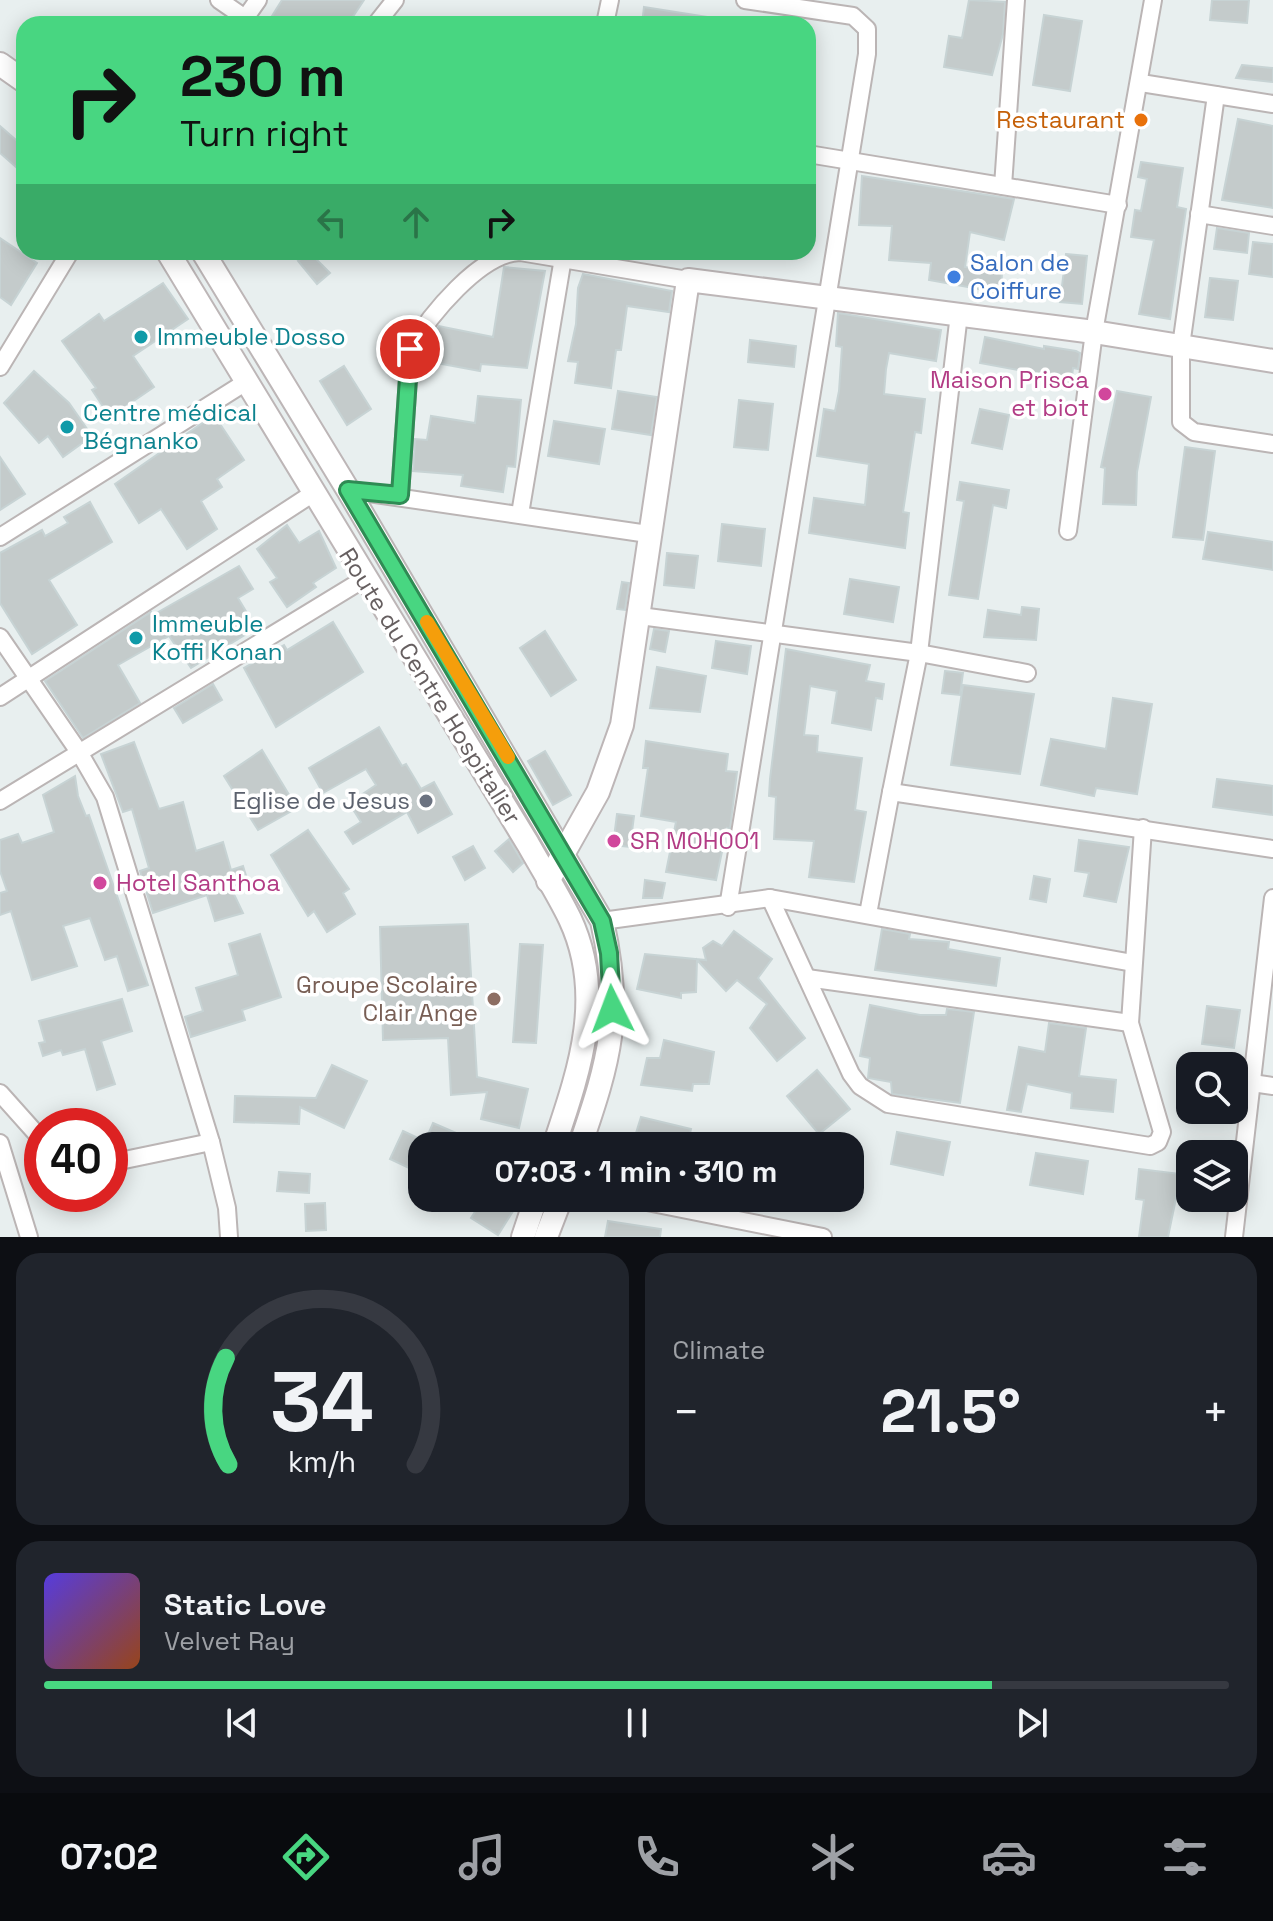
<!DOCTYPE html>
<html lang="en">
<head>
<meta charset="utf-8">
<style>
	:root { --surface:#171b24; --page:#20242c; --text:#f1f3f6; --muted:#9ea1a6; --line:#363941; --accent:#48d681 }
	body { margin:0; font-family:"Space Grotesk",sans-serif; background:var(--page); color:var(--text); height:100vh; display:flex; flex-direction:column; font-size:30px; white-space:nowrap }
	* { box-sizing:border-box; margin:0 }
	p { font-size:26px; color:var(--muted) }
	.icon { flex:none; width:44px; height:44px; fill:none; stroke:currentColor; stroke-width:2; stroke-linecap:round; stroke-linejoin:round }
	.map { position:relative; height:1237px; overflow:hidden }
	.drawer { display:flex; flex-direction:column; gap:16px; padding:16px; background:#0d0f14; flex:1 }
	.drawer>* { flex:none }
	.banner { position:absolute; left:16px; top:16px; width:800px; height:244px; border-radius:24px; box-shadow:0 4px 20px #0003; background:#48d681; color:#111; overflow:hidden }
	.fabs { position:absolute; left:1176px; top:1052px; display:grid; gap:16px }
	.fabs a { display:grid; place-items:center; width:72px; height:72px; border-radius:16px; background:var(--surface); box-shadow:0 4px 20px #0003; font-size:40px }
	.speed { position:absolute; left:24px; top:1108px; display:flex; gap:16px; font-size:40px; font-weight:700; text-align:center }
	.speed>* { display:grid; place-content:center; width:104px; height:104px; border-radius:50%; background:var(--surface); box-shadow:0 4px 20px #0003; line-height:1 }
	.speed .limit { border:12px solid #d22; background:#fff; color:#111 }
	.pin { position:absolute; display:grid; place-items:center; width:68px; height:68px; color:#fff; margin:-34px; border:4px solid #fff; border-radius:50%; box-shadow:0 2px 8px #0007 }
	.me { position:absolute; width:88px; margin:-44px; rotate:357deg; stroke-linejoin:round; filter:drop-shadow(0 0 6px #0008) }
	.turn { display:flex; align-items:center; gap:28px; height:168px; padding:0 32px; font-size:36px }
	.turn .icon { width:104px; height:104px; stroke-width:2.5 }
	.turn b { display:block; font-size:56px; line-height:68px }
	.lanes { display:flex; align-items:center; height:76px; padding:0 32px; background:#0003; justify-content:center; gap:40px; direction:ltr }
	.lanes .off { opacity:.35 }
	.big { font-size:60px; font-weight:700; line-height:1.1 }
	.drawer .widget { flex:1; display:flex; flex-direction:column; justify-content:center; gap:12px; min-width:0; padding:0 28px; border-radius:24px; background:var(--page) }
	.drawer .dial { align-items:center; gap:0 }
	.dial svg { height:208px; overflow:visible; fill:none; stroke:var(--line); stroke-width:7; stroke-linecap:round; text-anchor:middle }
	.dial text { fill:var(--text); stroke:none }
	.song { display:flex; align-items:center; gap:24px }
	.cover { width:96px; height:96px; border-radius:12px; background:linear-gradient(135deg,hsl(250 70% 55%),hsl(20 70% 35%)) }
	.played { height:8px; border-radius:4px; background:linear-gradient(90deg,var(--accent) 80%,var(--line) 80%) }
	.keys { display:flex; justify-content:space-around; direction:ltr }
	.heat { display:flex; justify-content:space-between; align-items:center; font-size:44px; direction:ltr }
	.drawer .tiles { flex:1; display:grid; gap:16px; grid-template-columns:1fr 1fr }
	.widget:last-child { grid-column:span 2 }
	.trip { position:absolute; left:408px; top:1132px; width:456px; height:80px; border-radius:24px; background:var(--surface); box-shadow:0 4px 20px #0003; font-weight:700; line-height:80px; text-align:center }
	.dock { display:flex; height:128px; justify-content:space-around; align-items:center; background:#090b0e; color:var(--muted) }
	.dock .icon { width:56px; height:56px }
	.dock .current { color:var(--accent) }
	.dock b { font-size:36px; color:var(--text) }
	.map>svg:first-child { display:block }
	.building { fill:#c4cbcb; stroke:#c7d3d4; stroke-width:2 }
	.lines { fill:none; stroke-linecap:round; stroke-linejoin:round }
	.street-casing { stroke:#bbb5b5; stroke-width:20 }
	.secondary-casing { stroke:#bdb6b7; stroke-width:26 }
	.street { stroke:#fff; stroke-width:16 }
	.secondary { stroke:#fff; stroke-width:22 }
	.route-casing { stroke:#2f8b54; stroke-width:20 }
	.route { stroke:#48d681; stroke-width:14 }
	.slow { stroke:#f59e0b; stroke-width:14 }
	.food-dot { fill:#e8710a; stroke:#fff; stroke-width:3 }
	.shop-dot { fill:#3f7fe0; stroke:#fff; stroke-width:3 }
	.culture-dot { fill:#0f9aa8; stroke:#fff; stroke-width:3 }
	.hotel-dot { fill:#d1479c; stroke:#fff; stroke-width:3 }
	.worship-dot { fill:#6b7280; stroke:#fff; stroke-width:3 }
	.education-dot { fill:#8d6e63; stroke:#fff; stroke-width:3 }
	.labels { text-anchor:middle; stroke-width:7; stroke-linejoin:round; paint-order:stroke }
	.food-label { font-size:24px; fill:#c56008; stroke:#fff; text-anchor:end }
	.shop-label { font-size:24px; fill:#366cbe; stroke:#fff; text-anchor:start }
	.culture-label { font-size:24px; fill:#0d838f; stroke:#fff; text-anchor:start }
	.hotel-label { font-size:24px; fill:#b23c85; stroke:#fff; text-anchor:start }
	.street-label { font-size:24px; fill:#665f60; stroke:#fff }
	.worship-label { font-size:24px; fill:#5b616d; stroke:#fff; text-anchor:end }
	.education-label { font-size:24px; fill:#785e54; stroke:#fff; text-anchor:end }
</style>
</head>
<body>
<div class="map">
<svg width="1273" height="1237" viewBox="0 0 1273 1237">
	<rect width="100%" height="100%" fill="#e8efef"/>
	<g class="building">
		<path d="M282,0h82l-16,24h-81z"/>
		<path d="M969,0l36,2 -2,32 -11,41 -48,-8 5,-31 13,2z"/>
		<path d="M1212,0h37l-2,23 -37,-3z"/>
		<path d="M644,7l64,10 -1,7h-65z"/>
		<path d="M1044,15l38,6 -12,70 -37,-6z"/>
		<path d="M1242,65l31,3v14l-37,-4z"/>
		<path d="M1238,119l35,7v82l-51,-8z"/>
		<path d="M0,126l24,21v27l-24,-21z"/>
		<path d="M1141,162l42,6 -6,39 9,2 -16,110 -31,-5 15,-74 -23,-3 4,-27 6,1 6,-32 -9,-2z"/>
		<path d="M862,176l152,23 -10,41 -34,-8 -5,35 37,5 -1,21 -72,-13 2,-17 -42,-3 3,-34 -33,-1z"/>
		<path d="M1217,228l32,5 -2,20 -33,-4z"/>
		<path d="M0,238l37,25 -26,42 -11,-8z"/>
		<path d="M1253,242l20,2v33l-24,-3z"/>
		<path d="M309,252l21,21 -13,11 -19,-23z"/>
		<path d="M1066,254l21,2 -5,48 -22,-2z"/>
		<path d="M504,267l41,4 -18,97 -46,-4 -1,7 -49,-9 4,-30 4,-6 54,11z"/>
		<path d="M583,274l89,17 -3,21 -42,-6 -6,44h-5l-5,38 -36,-5 3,-21 -10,-1 8,-37 2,-36z"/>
		<path d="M1210,278l28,3 -5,39 -28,-3z"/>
		<path d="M163,283l25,36 -55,37 21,31 -44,30 -18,-27 4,-2 -34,-47 37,-27 5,7z"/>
		<path d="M838,313l103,17 -5,31 -47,-8 -3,16 -2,25 41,5 -4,34 -6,-1 -12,80 6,1 -4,35 -96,-15 5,-35 51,7 4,-41 -52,-8 7,-47 11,2 4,-20 3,-44 -6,-1z"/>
		<path d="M985,337l59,12v-3l32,5 4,2 -2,16 -5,-1 -2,17 -32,-5 1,-6 -60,-11z"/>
		<path d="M750,340l46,6 -2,21 -46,-5z"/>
		<path d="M344,366l27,43 -24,16 -27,-44z"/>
		<path d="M34,371l35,32 23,33 -29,21 -15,-21 -9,7 -35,-40z"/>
		<path d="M618,391l39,6 -6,38 -39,-6z"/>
		<path d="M1117,391l34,6 -14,75 -1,33 -33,-1 2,-36 -4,-1z"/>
		<path d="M478,396l43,4 -6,67 -8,-1 -4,26 -42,-6 2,-11 -50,-4 2,-32 12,1 4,-24 44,7z"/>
		<path d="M739,400l34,4 -5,46 -34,-3z"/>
		<path d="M980,409l29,6 -7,34 -30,-6z"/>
		<path d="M214,415l30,45 -27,19 5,8 -21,14 16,28 -30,20 -26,-40 -22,14 -24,-39z"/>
		<path d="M554,421l51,8 -6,35 -51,-8z"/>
		<path d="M1185,447l30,4 -12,89 -30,-3z"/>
		<path d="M0,457l25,37 -25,16z"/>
		<path d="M960,482l49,8 -3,18 -13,-3 -15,94 -29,-4 15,-94 -7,-1z"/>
		<path d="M90,502l22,40 -63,38 28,45 -45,29 -32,-51v-50l42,-23 3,6 23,-13 -4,-6z"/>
		<path d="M722,524l43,5 -4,37 -43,-5z"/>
		<path d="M287,525l12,18 20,-12 17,37 -23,15 3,4 -29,20 -17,-25 7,-4 -20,-29z"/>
		<path d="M1208,532l65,10v28l-70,-11z"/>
		<path d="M667,553l31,3 -4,32 -30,-3z"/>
		<path d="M239,566l14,23 -15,9 18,30 -65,40 -22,-32 -51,29 22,38 -57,35 -38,-57 106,-69 2,3z"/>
		<path d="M850,579l49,8 -6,35 -49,-8z"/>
		<path d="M622,582l7,1 -4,27 -8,-1z"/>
		<path d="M1022,607l17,2 -3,31 -52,-3 4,-27 33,5z"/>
		<path d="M333,622l30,50 -87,55 -32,-59 40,-23 3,5z"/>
		<path d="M654,629l15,2 -4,21 -15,-3z"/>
		<path d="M545,631l31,49 -25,16 -31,-48z"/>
		<path d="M716,641l35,5 -4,28 -35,-6z"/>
		<path d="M786,649l84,16 -4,16 18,3 -2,15 -6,-1 -5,32 -39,-7 5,-32 -27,-5 -6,49 14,1 -1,16 45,6 -7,52 11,2 -12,70 -45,-5 5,-36 -40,-2 2,-42 -7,-1 1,-17z"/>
		<path d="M657,667l49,9 -6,36 -50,-4z"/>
		<path d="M945,671l18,2 -3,22 -18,-2z"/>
		<path d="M213,684l9,16 -39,23 -9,-15z"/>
		<path d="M963,685l71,9 -14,80 -69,-9z"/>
		<path d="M1113,698l39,6 -15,90 -41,-6 -2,8 -53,-11 10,-46 55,10z"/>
		<path d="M379,727l23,39 4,-2 15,25 13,-7 18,32 -34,19 -11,-21 -54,32 -8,-12 16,-10 -12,-19 27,-18 -10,-16 -43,24 -14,-25z"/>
		<path d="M646,741l82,13 -2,17 11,1 -7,57 -3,-1 -11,52 -50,-8 10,-50 -35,-6 7,-48h-5z"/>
		<path d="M134,742l25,67 24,-7 13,49 27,-9 8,28 12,-4 5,16 -17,6 12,25 -28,8 -8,-26 -54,18 -13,-42 9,-3 -17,-59 -9,3 -22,-58z"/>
		<path d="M262,750l35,58 -39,22 -34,-54z"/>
		<path d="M545,751l26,44 -18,10 -25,-44z"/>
		<path d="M75,776l3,20 8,20 3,-1 59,170 -20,6 -11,-35 -12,4 -15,-42 -27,8 14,40 -45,14 -21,-69 -11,4v-22l7,-2 -7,-20v-31l18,-6 4,9 32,-11 -11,-37z"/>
		<path d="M1217,779l56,7v29l-60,-8z"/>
		<path d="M617,814l17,2 -4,31 -17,-2z"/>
		<path d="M308,830l41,59 -6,4 12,21 -28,18 -13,-21 -6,5 -37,-61z"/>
		<path d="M509,839l14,24 -10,9 -18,-21z"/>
		<path d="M1079,840l50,7 -13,55 -32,-6 5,-23 -14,-2z"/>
		<path d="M473,846l12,22 -20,12 -12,-23z"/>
		<path d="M1034,876l16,3 -4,23 -16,-3z"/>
		<path d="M645,880l20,3 -3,15h-19z"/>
		<path d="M468,924l9,153 51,12 -9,39 -38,-9 6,-27 -36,3 -3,-57 -65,2 -3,-113z"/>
		<path d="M882,929l28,5 -1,5 40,3 -1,7 52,9 -4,28 -121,-16z"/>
		<path d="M734,931l38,28 -14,19 47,60 -28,23 -27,-33 17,-24 -30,-24 -11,11 -29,-31 -1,32 -15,1v5l-44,-9 8,-35 61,6 -3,-12 10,-7 9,5z"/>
		<path d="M260,934l21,63 -39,13 3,10 -54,17 -6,-20 18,-6 -7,-23 42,-13 -9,-31z"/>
		<path d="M520,944l23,1 -7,98 -23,-1z"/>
		<path d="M122,999l10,32 -31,10 14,43 -18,6 -12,-41 -22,6 -2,-5 -18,6 -4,-13 6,-1 -6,-21z"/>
		<path d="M870,1005l50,10h26l1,-6 27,3 -14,91 -68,-9 -1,-12 -23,-4 2,-20 -10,-2z"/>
		<path d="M1207,1006l33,4 -6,38 -32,-4z"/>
		<path d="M1049,1023l37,5 -7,48 37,4 -3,32 -42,-4 1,-15 -45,-9 -6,28 -14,-2 12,-63 26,5z"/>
		<path d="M664,1040l50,12 -5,32h-16l-1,7 -51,-6 6,-27h13z"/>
		<path d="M332,1065l35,16 -23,47 -44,-21 -1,17 -65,-2 1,-26 81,2z"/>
		<path d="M817,1070l33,39 -31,25 -32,-38z"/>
		<path d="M641,1117l50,12 -4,17h-55z"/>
		<path d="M433,1123l53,23h-63z"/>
		<path d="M403,1131l19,9v15l-5,-2 -8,15 -19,-9z"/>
		<path d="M897,1132l53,10 -7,33 -52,-11z"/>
		<path d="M1036,1153l52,8 -5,33 -53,-9z"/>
		<path d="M1139,1169l42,5 -13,63h-29l5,-37 -8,-1z"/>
		<path d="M279,1172l31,2 -1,19 -32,-2z"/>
		<path d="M484,1198h15l16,10 -17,27 -27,-17z"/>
		<path d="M325,1203l1,27 -20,1 -1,-27z"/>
		<path d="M608,1221l53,8 -1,8h-55z"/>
	</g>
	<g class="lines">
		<defs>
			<g id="street">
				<path d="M219,0l26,18"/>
				<path d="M241,24l17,-24"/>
				<path d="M376,24l19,-24"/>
				<path d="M605,24l5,-24"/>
				<path d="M1141,83l132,21"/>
				<path d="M1216,95l-35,251v76l13,10 79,12"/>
				<path d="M808,154l310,51"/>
				<path d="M1003,186l13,-186"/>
				<path d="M1199,214l74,12"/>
				<path d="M0,367l70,-115"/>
				<path d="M348,490l300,44"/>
				<path d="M400,495l10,-146c19,-33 70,-96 110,-97l168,28"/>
				<path d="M520,514l44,-262"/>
				<path d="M1068,531l26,-199 59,-332"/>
				<path d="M0,537l246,-155"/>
				<path d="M640,616l279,37 108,20"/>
				<path d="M0,637l79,115 26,45 106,345 16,66 2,29"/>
				<path d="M0,697l312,-203"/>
				<path d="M891,792l28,-139 40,-339"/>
				<path d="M0,801l364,-222"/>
				<path d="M770,898l81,176 9,12 28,18 262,42 8,-4 4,-10 -32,-109 13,-195"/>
				<path d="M728,907l139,-853v-25l-14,-13 -108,-16"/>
				<path d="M868,914l23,-122 382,57"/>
				<path d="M602,921l168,-23 363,65"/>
				<path d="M807,978l323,45"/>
				<path d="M1252,1083l21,3"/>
				<path d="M0,1093l42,47"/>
				<path d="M0,1143l29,94"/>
				<path d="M110,1163l101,-21"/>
				<path d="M627,1198l196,39"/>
				<path d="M1234,1237l39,-339"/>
			</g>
			<g id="secondary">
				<path d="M0,64l24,17"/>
				<path d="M168,252l360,592c14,25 30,50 42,75 36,77 9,152 -16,227"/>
				<path d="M203,252l145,238 254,431c21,93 8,138 -22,225"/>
				<path d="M548,881l50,-89 24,-67 66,-445 406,52 179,29"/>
				<path d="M523,1237l13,-39"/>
				<path d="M546,1237l15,-39"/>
			</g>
		</defs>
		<use href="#street" class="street-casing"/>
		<use href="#secondary" class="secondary-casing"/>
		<use href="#street" class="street"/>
		<use href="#secondary" class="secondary"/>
	</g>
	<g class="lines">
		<defs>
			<path id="route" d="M410,349l-10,146 -52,-5 254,431 7,32 3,56"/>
		</defs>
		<use href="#route" class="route-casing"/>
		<use href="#route" class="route"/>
		<path class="slow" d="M427,622l81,135"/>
	</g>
	<circle class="food-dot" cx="1141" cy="120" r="8"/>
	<circle class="shop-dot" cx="954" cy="277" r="8"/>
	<g class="culture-dot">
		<circle cx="141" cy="337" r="8"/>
		<circle cx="67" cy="427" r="8"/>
		<circle cx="136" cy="638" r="8"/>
	</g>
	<g class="hotel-dot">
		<circle cx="1105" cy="394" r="8"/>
		<circle cx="614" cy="841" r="8"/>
		<circle cx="100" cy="883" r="8"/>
	</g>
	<circle class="worship-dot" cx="426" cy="801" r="8"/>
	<circle class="education-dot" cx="494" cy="999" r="8"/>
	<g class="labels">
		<g class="food-label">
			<text x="1125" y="128">Restaurant</text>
		</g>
		<g class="shop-label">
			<text x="970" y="271">Salon de<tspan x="970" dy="28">Coiffure</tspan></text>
		</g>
		<g class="culture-label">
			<text x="157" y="345">Immeuble Dosso</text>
			<text x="83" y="421">Centre médical<tspan x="83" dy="28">Bégnanko</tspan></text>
			<text x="152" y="632">Immeuble<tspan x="152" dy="28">Koffi Konan</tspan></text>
		</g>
		<g class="hotel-label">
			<text x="1089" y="388" text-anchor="end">Maison Prisca<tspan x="1089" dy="28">et biot</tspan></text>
			<text x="630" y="849">SR MOH001</text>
			<text x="116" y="891">Hotel Santhoa</text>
		</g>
		<g class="street-label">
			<text transform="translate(430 686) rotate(58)" y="8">Route du Centre Hospitalier</text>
		</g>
		<g class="worship-label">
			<text x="410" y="809">Eglise de Jesus</text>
		</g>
		<g class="education-label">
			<text x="478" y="993">Groupe Scolaire<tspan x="478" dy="28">Clair Ange</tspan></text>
		</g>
	</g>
</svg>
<div class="fabs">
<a><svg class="icon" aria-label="search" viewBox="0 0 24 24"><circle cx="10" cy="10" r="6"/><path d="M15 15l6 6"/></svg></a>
<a><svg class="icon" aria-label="layers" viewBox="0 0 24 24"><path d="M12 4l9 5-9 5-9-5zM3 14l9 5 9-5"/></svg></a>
</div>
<div class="speed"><div class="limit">40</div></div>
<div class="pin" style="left:410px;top:349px;background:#d93025"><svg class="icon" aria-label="arrive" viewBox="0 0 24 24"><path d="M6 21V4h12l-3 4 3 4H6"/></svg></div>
<svg class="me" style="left:612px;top:1009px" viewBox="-20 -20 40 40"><path d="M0-17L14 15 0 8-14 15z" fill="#48d681" stroke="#fff" stroke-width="4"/></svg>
<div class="trip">07:03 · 1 min · 310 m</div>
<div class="banner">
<div class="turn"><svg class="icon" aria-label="right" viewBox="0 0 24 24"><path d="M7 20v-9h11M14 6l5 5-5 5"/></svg><div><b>230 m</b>Turn right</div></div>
<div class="lanes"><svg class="icon off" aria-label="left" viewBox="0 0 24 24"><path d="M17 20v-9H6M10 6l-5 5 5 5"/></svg><svg class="icon off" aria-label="ahead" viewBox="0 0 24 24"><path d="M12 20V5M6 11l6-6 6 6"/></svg><svg class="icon" aria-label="right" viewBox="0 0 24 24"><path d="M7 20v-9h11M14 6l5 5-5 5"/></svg></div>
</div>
</div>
<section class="drawer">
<div class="tiles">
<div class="widget dial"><svg viewBox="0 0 100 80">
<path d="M14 69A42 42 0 1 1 86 69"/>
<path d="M14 69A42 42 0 0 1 13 28" stroke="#48d681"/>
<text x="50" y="56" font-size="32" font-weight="700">34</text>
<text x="50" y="72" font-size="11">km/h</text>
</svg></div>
<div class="widget"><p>Climate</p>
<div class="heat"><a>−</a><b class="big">21.5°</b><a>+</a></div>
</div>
<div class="widget">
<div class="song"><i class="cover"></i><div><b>Static Love</b><p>Velvet Ray</p></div></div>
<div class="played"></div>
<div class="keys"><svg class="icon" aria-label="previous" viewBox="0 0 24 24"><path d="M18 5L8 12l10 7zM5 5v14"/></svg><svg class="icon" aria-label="pause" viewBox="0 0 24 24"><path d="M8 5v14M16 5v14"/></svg><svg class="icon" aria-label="next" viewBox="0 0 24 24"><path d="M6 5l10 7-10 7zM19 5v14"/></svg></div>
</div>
</div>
</section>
<nav class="dock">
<b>07:02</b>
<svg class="icon current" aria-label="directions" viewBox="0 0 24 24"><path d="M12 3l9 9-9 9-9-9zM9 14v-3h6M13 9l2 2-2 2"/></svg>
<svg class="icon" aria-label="music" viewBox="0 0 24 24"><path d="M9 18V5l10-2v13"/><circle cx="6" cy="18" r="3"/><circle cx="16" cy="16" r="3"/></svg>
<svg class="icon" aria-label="phone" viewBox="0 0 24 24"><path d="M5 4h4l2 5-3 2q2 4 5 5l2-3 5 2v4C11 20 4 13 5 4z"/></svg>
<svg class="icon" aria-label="climate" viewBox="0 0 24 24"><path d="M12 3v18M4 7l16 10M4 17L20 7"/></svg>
<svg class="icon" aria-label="car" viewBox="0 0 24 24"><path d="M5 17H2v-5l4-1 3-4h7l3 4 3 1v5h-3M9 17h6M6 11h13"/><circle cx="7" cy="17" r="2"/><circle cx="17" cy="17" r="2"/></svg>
<svg class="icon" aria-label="filters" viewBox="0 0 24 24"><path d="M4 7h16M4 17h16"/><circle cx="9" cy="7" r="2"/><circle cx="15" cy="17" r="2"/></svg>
</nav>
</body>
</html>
